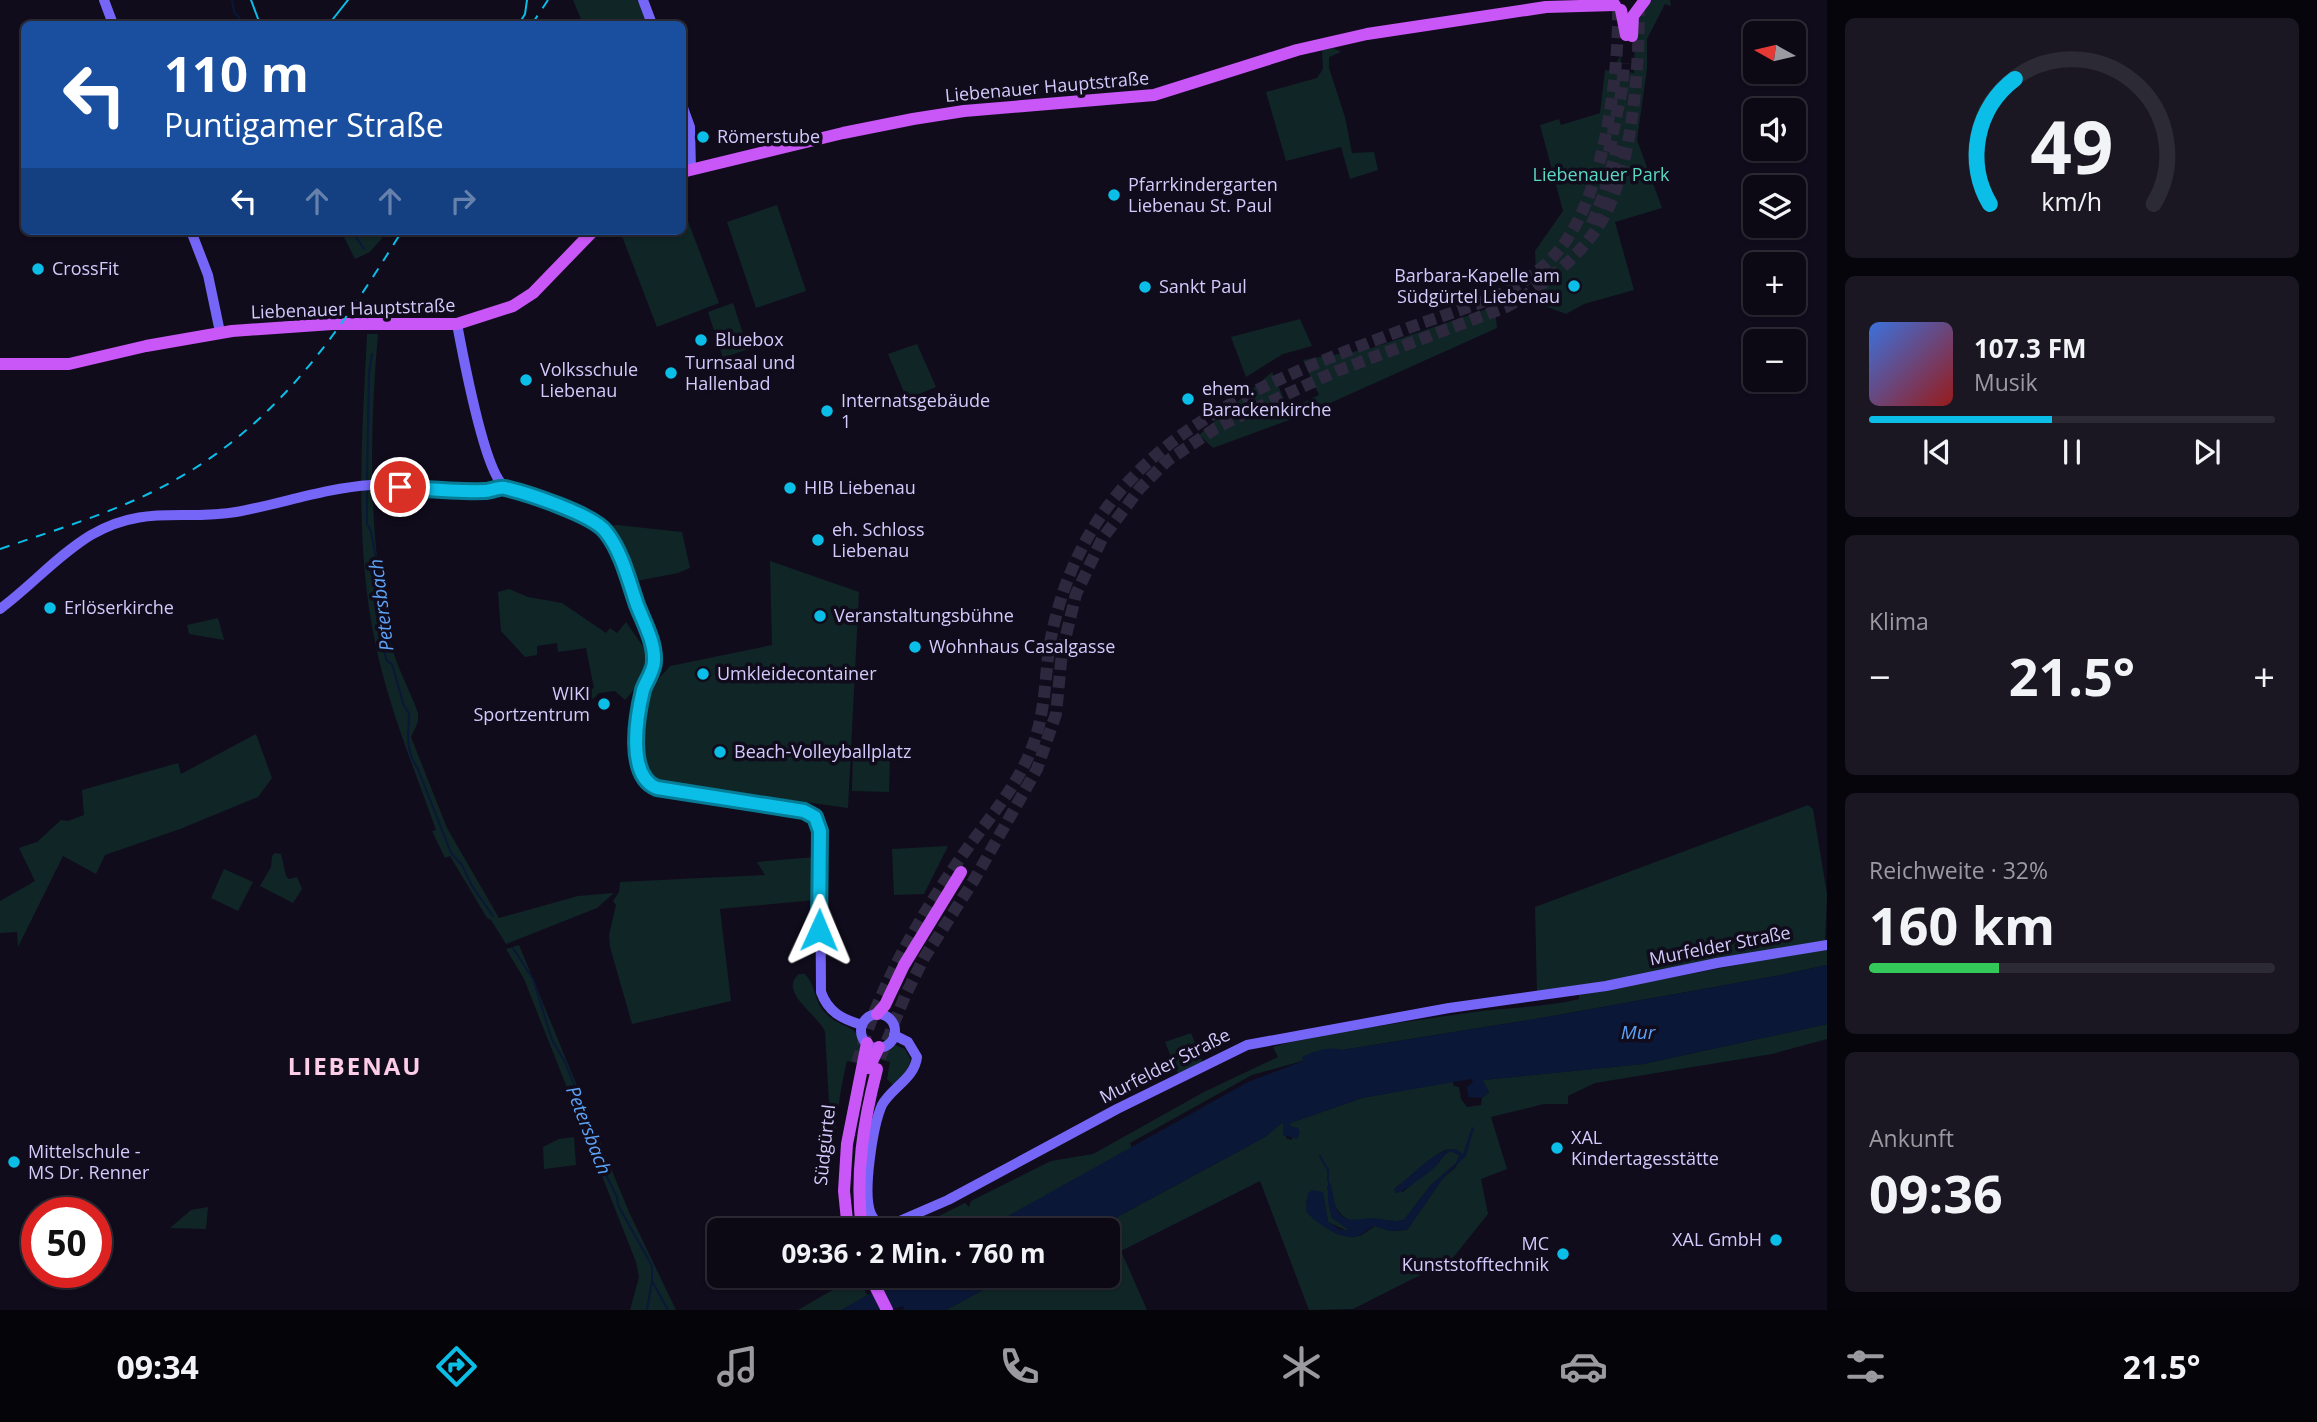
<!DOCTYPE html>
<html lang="de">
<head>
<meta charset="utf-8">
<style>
	:root { --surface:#0c0915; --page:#1a1722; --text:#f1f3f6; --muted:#9a9aa0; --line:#2c2a34; --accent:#0bbee7 }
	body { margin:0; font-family:"Open Sans",sans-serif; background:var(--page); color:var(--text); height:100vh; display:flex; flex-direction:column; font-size:26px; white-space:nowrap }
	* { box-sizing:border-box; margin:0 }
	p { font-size:23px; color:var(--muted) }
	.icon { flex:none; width:38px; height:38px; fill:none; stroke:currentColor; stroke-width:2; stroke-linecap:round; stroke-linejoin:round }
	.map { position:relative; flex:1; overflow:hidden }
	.drawer { display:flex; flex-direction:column; gap:18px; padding:18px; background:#07050c; width:490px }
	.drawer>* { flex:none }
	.hud { position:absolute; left:21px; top:21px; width:665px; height:214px; border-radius:10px; box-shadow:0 2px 5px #0004,0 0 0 2px var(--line); background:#1a4fa0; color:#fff; overflow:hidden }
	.needle { width:46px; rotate:278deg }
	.tools { position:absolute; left:1743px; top:21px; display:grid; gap:14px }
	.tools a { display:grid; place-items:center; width:63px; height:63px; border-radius:10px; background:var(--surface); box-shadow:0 2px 5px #0004,0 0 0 2px var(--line); font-size:35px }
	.speed { position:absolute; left:21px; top:1197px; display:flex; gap:14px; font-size:35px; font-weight:700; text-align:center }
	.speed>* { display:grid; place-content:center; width:91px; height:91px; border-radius:50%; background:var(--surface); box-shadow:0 2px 5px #0004,0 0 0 2px var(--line); line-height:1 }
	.speed .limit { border:10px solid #d22; background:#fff; color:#111 }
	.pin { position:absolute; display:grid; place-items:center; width:60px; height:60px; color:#fff; margin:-30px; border:4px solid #fff; border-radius:50%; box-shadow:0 2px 7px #0007 }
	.me { position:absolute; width:77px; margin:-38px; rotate:1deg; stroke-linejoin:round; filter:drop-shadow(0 0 5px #0008) }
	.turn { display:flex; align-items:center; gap:24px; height:147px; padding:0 28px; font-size:32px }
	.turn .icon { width:91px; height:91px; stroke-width:2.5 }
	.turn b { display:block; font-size:49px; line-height:60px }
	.lanes { display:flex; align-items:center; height:66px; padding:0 28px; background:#0003; justify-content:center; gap:35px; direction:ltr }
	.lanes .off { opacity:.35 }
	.big { font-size:52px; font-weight:700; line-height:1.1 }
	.drawer .card { flex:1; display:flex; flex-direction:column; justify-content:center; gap:10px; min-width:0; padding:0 24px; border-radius:10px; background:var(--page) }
	.drawer .dial { align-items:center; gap:0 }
	.dial svg { height:182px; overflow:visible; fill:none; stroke:var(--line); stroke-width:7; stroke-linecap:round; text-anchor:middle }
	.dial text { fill:var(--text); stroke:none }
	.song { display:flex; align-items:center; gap:21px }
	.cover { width:84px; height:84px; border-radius:10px; background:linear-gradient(135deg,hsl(220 70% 55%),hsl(0 70% 35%)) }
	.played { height:7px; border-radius:4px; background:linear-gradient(90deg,var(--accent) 45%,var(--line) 45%) }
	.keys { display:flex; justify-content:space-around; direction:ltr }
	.heat { display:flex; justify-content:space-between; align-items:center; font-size:38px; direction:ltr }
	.charge { height:10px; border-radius:5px; background:linear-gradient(90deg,#34c759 32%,var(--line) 0) }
	.trip { position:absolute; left:707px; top:1218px; width:413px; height:70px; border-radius:10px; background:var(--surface); box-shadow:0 2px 5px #0004,0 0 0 2px var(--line); font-weight:700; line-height:70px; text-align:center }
	.tabs { display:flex; height:112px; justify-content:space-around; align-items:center; background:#050408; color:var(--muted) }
	.tabs .icon { width:49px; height:49px }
	.tabs .active { color:var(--accent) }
	.tabs b { font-size:32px; color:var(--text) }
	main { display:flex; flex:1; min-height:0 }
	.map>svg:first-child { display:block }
	.green { fill:#102526; fill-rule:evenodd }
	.water { fill:#0b1737 }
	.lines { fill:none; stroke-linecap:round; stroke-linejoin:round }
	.stream { stroke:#0b1737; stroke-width:2 }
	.primary-tunnel { stroke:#2d283e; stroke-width:12; stroke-dasharray:12 6; stroke-linecap:butt }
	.secondary { stroke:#7666f8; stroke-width:10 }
	.primary { stroke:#c956f7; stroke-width:12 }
	.tram { stroke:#0bbee7; stroke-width:2 }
	.rail { stroke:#0bbee7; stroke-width:2; stroke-dasharray:10 9; stroke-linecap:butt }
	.route-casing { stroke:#077c96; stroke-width:18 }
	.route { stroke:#0bbee7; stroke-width:12 }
	.poi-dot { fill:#0bbee7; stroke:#100c1c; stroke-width:2.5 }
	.labels { text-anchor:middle; stroke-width:7; stroke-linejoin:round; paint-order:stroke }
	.street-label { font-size:18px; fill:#d4cafc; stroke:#100c1c }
	.poi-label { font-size:18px; fill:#d4cafc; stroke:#100c1c; text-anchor:start }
	.park-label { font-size:18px; fill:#5bd8c3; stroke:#100c1c }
	.water-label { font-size:19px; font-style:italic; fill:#5da2f7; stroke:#100c1c }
	.district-label { font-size:24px; font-weight:bold; letter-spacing:2px; fill:#fdcce7; stroke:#100c1c }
</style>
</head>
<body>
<main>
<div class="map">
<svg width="1827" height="1310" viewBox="0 0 1827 1310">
	<rect width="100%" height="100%" fill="#100c1c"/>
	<g class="green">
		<path d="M573,0h65l9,24h-64z"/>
		<path d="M1652,0h18l1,6 -6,-2 -18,35v30l-10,71 25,68 -47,14 19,68 -50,14 -18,10 -29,-11 -2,-52 28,-40 -23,-86 19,-6 2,6 39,-12 5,-43 6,1 10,-16 -1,16 14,2 1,-51z"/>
		<path d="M1333,48l8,4 -12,5v11l16,49 7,36 22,-1 4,18 -28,9 -9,-32 -55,14 -20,-69 51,-14 6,-9 -1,-19z"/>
		<path d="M777,205l29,86 -50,17 -29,-86z"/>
		<path d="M683,208l36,95 -62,24 -37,-96h62z"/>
		<path d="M341,231h47l-18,21 -15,7z"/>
		<path d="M733,303l15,46 -25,9 -15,-46z"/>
		<path d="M1487,309h8l2,19 -189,85 -95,35 -14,-13 73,-63 15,34 11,-4 2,2 19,-9 -16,-35 66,-11z"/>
		<path d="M1300,319l12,27 -29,8 -37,23 -15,-40z"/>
		<path d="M367,334h11c-9,101 -10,209 13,309 5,23 19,47 27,70v9l-7,15 36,91 52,90 79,-22 36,-3 -17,15 -91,36 -15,-24 -4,-2 -37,-62 -5,2 -13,-27 4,-1c-22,-62 -48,-124 -61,-188 -21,-102 -13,-205 -8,-308z"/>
		<path d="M917,344l19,43 -29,12 -19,-45z"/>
		<path d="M617,525l65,7 8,36 -12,5 -47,9 -21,-56z"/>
		<path d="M770,561l89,31 -11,216 -190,-26 -10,-9 -6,-22 4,-51 6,-14 18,-20 102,-21z"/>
		<path d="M509,589l19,8 34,6 44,30 4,-5 7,5 9,-11 23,33c-2,17 -12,33 -24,45l-10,-9 -16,2 -6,6 -8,-8 9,-3 -8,-40 -28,4 -1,-9 -20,3v9l-12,2 -24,-26 -3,-39z"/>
		<path d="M218,618l6,22 -35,-6 -2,-9z"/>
		<path d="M256,734l16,44 -14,19 -78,32 -75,26 -9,19 -33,-18 -45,91 -1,-15 -17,1v-32l35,-20 -16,-33 18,-6 24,-22 7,1 16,-6 -2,-25 96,-27 3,11z"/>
		<path d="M853,753l37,1 -1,38 -37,-1z"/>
		<path d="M1808,805l5,4 14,85 -2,47 -288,53 -2,-87z"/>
		<path d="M948,846l-24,48 -30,1 -2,-46z"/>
		<path d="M275,853l6,1 5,22 3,3 8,-2 5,12 -9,14 -33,-17 11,-19 1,-11z"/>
		<path d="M815,857v43l-95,9 11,92 -99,23 -22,-77 -1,-12 7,-30 -3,-4 6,-9 1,-10 145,-7 -8,-13z"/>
		<path d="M224,869l29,13 -15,29 -27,-13z"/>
		<path d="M519,945l110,267 47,98h-46l9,-33 -3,-15 -112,-283 -18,-30z"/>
		<path d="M1827,948v17l-46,10 -240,43 -199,32 -90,25 -122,68 2,5 -149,82h-60l-4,-4 46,-23 4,4 2,-6 80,-40 42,-7 111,-62 74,-35 -5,-10 18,-5c58,-12 118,-21 176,-29 38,-6 76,-5 112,-14v-4z"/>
		<path d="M799,974h6c10,10 9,24 17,35 20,26 44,8 38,55l-13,-3c-8,31 -10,62 -15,94l-7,-123c-6,-17 -48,-40 -26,-58z"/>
		<path d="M1827,1024v15l-55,15 -177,29 -27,13v8h-24l-53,13 16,52 -26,10 7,35 -36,45 -99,50 -44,1 -49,-129 -139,70 26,59h-201l63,-34h99v-46h-15l172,-93 19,-16 2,17 6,2 -2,-17 72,-25 90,-17 2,5 5,1 2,12 6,8 14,-2 1,-7 7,-6 -7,-12 161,-16zM1450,1149l12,5 -7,14 -12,10 -36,52 -17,1 -15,-5 -15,10 -23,-2 -16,-12 -15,-20 6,-12 12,10 4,22 19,9 3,-2 -18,-11 -5,-33c6,14 10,35 29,36 6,0 10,-3 16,-2 12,0 20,4 32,1l26,-34 26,-23 4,-8 -10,-4c-8,4 -9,11 -16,16 -9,9 -21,15 -31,25l-7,-5c17,-10 37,-35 54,-38z"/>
		<path d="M1191,1033l12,30 -25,11 -13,-32z"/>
		<path d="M895,1045l10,4 6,11 -4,10 -14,15 -6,-6 3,-17 -15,-4 4,-6z"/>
		<path d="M574,1137l2,28 -32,4 -1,-22 16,-8z"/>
		<path d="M208,1207l-2,22 -36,-1 21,-18z"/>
		<path d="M853,1278l9,7 6,12 -27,13h-43z"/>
	</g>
	<g class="water">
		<path d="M1827,965v59l-184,40 -160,16 6,12 -7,6 -14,-1 -1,-10 6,-5 -2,-3 -109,19 -72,25v3l8,2 2,5 -3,6 -14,-4v-13l-18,15 -172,93h-110l265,-148 55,-21 -1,-4c13,-6 27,-11 40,-7l199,-32 240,-43z"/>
		<path d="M1472,1127l2,1 -8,28 -23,22 -36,52 -17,1 -15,-5c-8,2 -12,9 -20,11 -14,3 -41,-15 -49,-26l2,-18 4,-3 11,2 5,30 11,7 11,2 -18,-13 -4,-15v-23c6,8 4,18 8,27 7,18 21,12 34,11 13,0 22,5 34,2l26,-34 26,-23 4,-8 -10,-4c-8,4 -9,11 -16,17 -6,5 -32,25 -38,25l-2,-4c18,-12 41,-41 62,-40l7,5z"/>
		<path d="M901,1276h108l-63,34h-43l1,-4 -15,4h-48z"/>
	</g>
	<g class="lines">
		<g class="stream">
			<path d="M232,0l2,12 7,8v4"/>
			<path d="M352,231l12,18"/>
			<path d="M367,482l2,-109 3,-19"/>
			<path d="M367,491v33l4,7 4,22 8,95 4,13 5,3 12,42 5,7c0,22 -5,36 9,56l33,84 11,12 10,21 21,30"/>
			<path d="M513,948l20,31 19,61 13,22 17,43 15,52 20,40 1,8 34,61v15l16,29"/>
			<path d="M1320,1156l8,14v11"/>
			<path d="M647,1310l5,-29"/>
		</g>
		<g class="primary-tunnel">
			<path d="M1609,152l13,-63 2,-26"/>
			<path d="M1592,224l13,-33 13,-46"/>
			<path d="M880,1058l25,-62 19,-38 50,-78 63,-111 19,-55 6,-62 14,-58 26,-55 38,-51 27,-27 49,-33 30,-15 91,-42 169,-64c36,-20 73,-49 95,-85 32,-53 38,-154 38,-215"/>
			<path d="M857,1063c21,-73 57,-137 100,-200 27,-40 63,-77 78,-124 10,-30 10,-60 14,-90 10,-62 37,-123 81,-169 70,-76 186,-118 281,-153 54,-20 110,-31 148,-77 45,-53 60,-174 59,-242"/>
		</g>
		<g class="secondary">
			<path d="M104,0l9,24"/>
			<path d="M643,0l9,24"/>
			<path d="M682,105l8,22 1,43"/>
			<path d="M191,231l17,44 12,57"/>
			<path d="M457,324c6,32 26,137 44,159 7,10 22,11 33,14 19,6 60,20 72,34 13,17 20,44 27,64 8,20 22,44 21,65 0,11 -8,20 -11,30 -7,25 -17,86 14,98l147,23 11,6 5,14 1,161c7,20 21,27 41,33"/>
			<path d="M0,609c31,-23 58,-54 91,-74 53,-31 92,-14 145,-23 45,-8 89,-24 135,-27 41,-2 94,17 132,2"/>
			<circle cx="878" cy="1031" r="17"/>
			<path d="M894,1035l14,7 9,15c-2,21 -26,31 -35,48 -9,20 -20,89 -11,109 3,7 9,11 17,12l60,-26 169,-91 130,-64 202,-37 157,-22 111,-23 110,-18"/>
		</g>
		<g class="primary">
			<path d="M1621,10l5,25"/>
			<path d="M1632,36l1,-20 12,-16"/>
			<path d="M682,172l161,-39 70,-14 51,-8 190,-16 143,-45 70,-16 179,-27 69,-2"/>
			<path d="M0,364h69l77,-18 86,-15 100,-7h125l56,-18 20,-13 60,-62"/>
			<path d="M877,1014l8,-9 19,-40 57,-93"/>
			<path d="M869,1068l10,-21"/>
			<path d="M848,1230l-4,-39 3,-47 20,-101"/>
			<path d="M862,1230c-7,-55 1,-107 15,-161"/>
			<path d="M870,1276l17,34"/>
		</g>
		<g class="tram">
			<path d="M251,0l9,24"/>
			<path d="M329,24l19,-24"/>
			<path d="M519,24l6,-10 2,-14"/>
		</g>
		<g class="rail">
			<path d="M532,24l16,-24"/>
			<path d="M0,549c49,-17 99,-32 146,-54 123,-58 187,-153 256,-264"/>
		</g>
	</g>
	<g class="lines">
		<defs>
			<path id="route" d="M400,487c28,2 57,5 85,4 6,0 15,-5 20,-3 22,5 89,27 101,44 16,20 23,50 31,73 7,18 18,37 17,56 0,10 -8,20 -11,29 -6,25 -17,86 14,98l147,23 11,6 5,14 -1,99"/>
		</defs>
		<use href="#route" class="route-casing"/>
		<use href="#route" class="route"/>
	</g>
	<g class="poi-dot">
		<circle cx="703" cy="137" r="7"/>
		<circle cx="1114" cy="195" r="7"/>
		<circle cx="38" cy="269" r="7"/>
		<circle cx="1574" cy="286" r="7"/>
		<circle cx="1145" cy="287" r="7"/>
		<circle cx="701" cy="340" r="7"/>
		<circle cx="671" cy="373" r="7"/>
		<circle cx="526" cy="380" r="7"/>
		<circle cx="1188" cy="399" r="7"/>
		<circle cx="827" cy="411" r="7"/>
		<circle cx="790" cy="488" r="7"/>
		<circle cx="818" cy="540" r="7"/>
		<circle cx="50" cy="608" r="7"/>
		<circle cx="820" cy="616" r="7"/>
		<circle cx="915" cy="647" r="7"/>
		<circle cx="703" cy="674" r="7"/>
		<circle cx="604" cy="704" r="7"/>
		<circle cx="720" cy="752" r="7"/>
		<circle cx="1557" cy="1148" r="7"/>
		<circle cx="14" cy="1162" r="7"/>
		<circle cx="1776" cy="1240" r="7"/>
		<circle cx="1563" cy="1254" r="7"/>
	</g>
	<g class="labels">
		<g class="street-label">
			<text transform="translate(1047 87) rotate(-5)" y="6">Liebenauer Hauptstraße</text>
			<text transform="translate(353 309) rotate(-2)" y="6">Liebenauer Hauptstraße</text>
			<text transform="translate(1720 946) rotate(-11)" y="6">Murfelder Straße</text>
			<text transform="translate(1165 1066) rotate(-27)" y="6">Murfelder Straße</text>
			<text transform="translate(825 1145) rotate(-84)" y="6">Südgürtel</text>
		</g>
		<g class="poi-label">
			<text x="717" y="143">Römerstube</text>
			<text x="1128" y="191">Pfarrkindergarten<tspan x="1128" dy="21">Liebenau St. Paul</tspan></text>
			<text x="52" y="275">CrossFit</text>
			<text x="1560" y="282" text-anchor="end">Barbara-Kapelle am<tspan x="1560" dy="21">Südgürtel Liebenau</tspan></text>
			<text x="1159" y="293">Sankt Paul</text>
			<text x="715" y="346">Bluebox</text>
			<text x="685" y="369">Turnsaal und<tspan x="685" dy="21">Hallenbad</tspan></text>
			<text x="540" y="376">Volksschule<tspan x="540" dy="21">Liebenau</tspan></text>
			<text x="1202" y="395">ehem.<tspan x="1202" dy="21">Barackenkirche</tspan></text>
			<text x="841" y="407">Internatsgebäude<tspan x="841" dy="21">1</tspan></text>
			<text x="804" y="494">HIB Liebenau</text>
			<text x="832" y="536">eh. Schloss<tspan x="832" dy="21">Liebenau</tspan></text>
			<text x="64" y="614">Erlöserkirche</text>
			<text x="834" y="622">Veranstaltungsbühne</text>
			<text x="929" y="653">Wohnhaus Casalgasse</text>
			<text x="717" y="680">Umkleidecontainer</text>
			<text x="590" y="700" text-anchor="end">WIKI<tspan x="590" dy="21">Sportzentrum</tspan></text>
			<text x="734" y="758">Beach-Volleyballplatz</text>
			<text x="1571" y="1144">XAL<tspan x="1571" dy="21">Kindertagesstätte</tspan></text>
			<text x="28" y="1158">Mittelschule -<tspan x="28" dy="21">MS Dr. Renner</tspan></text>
			<text x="1762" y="1246" text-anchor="end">XAL GmbH</text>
			<text x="1549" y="1250" text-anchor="end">MC<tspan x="1549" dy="21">Kunststofftechnik</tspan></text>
		</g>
		<g class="park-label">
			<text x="1601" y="181">Liebenauer Park</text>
		</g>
		<g class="water-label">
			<text transform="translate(381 605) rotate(-97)" y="7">Petersbach</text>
			<text x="1638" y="1039">Mur</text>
			<text transform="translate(589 1130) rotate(69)" y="7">Petersbach</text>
		</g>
		<g class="district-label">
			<text x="355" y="1075">LIEBENAU</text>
		</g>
	</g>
</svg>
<div class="tools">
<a><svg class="needle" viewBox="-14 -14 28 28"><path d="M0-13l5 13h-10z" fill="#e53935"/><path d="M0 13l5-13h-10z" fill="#9a9aa0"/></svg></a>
<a><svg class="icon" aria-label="sound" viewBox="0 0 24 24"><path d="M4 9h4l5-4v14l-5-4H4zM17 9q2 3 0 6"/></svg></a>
<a><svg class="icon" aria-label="layers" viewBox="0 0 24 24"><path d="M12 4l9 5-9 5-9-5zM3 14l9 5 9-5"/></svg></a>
<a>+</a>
<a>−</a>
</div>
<div class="speed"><div class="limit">50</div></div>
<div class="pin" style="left:400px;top:487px;background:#d93025"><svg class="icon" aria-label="arrive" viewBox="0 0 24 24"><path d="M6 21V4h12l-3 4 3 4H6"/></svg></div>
<svg class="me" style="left:819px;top:930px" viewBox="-20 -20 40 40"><path d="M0-17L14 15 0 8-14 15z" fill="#0bbee7" stroke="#fff" stroke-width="4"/></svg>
<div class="trip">09:36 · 2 Min. · 760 m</div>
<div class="hud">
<div class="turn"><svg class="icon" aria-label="left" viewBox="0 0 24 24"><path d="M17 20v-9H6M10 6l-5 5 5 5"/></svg><div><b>110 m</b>Puntigamer Straße</div></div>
<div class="lanes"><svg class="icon" aria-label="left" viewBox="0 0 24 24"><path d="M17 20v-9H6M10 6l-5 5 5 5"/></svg><svg class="icon off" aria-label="ahead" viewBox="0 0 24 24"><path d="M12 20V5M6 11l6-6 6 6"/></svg><svg class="icon off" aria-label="ahead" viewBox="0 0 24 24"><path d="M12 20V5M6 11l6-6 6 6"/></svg><svg class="icon off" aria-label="right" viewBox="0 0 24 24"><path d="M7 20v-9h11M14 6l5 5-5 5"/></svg></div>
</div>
</div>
<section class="drawer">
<div class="card dial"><svg viewBox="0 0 100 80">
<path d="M14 69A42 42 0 1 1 86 69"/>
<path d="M14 69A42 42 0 0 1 25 14" stroke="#0bbee7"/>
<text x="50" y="56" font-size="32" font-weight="700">49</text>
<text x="50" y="72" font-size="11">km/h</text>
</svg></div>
<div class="card">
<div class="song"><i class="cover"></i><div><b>107.3 FM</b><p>Musik</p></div></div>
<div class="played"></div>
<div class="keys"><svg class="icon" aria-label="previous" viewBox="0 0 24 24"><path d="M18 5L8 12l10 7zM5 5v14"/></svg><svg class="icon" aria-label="pause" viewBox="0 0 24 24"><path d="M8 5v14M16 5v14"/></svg><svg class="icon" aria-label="next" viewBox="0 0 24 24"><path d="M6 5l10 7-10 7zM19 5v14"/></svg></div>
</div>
<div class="card"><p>Klima</p>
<div class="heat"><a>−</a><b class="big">21.5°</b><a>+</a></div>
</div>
<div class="card"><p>Reichweite · 32%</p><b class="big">160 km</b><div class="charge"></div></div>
<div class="card"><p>Ankunft</p><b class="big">09:36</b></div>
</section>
</main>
<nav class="tabs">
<b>09:34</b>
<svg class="icon active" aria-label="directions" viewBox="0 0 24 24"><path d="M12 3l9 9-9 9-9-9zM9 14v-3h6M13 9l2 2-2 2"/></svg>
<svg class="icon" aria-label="music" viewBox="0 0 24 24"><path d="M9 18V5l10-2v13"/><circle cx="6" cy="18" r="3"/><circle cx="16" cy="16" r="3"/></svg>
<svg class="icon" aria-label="phone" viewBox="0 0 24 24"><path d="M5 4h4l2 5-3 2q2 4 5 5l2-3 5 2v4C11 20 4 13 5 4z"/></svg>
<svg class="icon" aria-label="climate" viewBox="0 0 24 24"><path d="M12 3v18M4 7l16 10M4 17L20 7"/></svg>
<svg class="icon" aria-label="car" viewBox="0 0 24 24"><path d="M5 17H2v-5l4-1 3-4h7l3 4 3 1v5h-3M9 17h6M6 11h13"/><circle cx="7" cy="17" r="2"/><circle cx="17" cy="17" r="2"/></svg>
<svg class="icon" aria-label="filters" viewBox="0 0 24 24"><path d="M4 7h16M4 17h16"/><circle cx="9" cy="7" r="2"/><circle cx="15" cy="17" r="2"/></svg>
<b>21.5°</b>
</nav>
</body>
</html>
